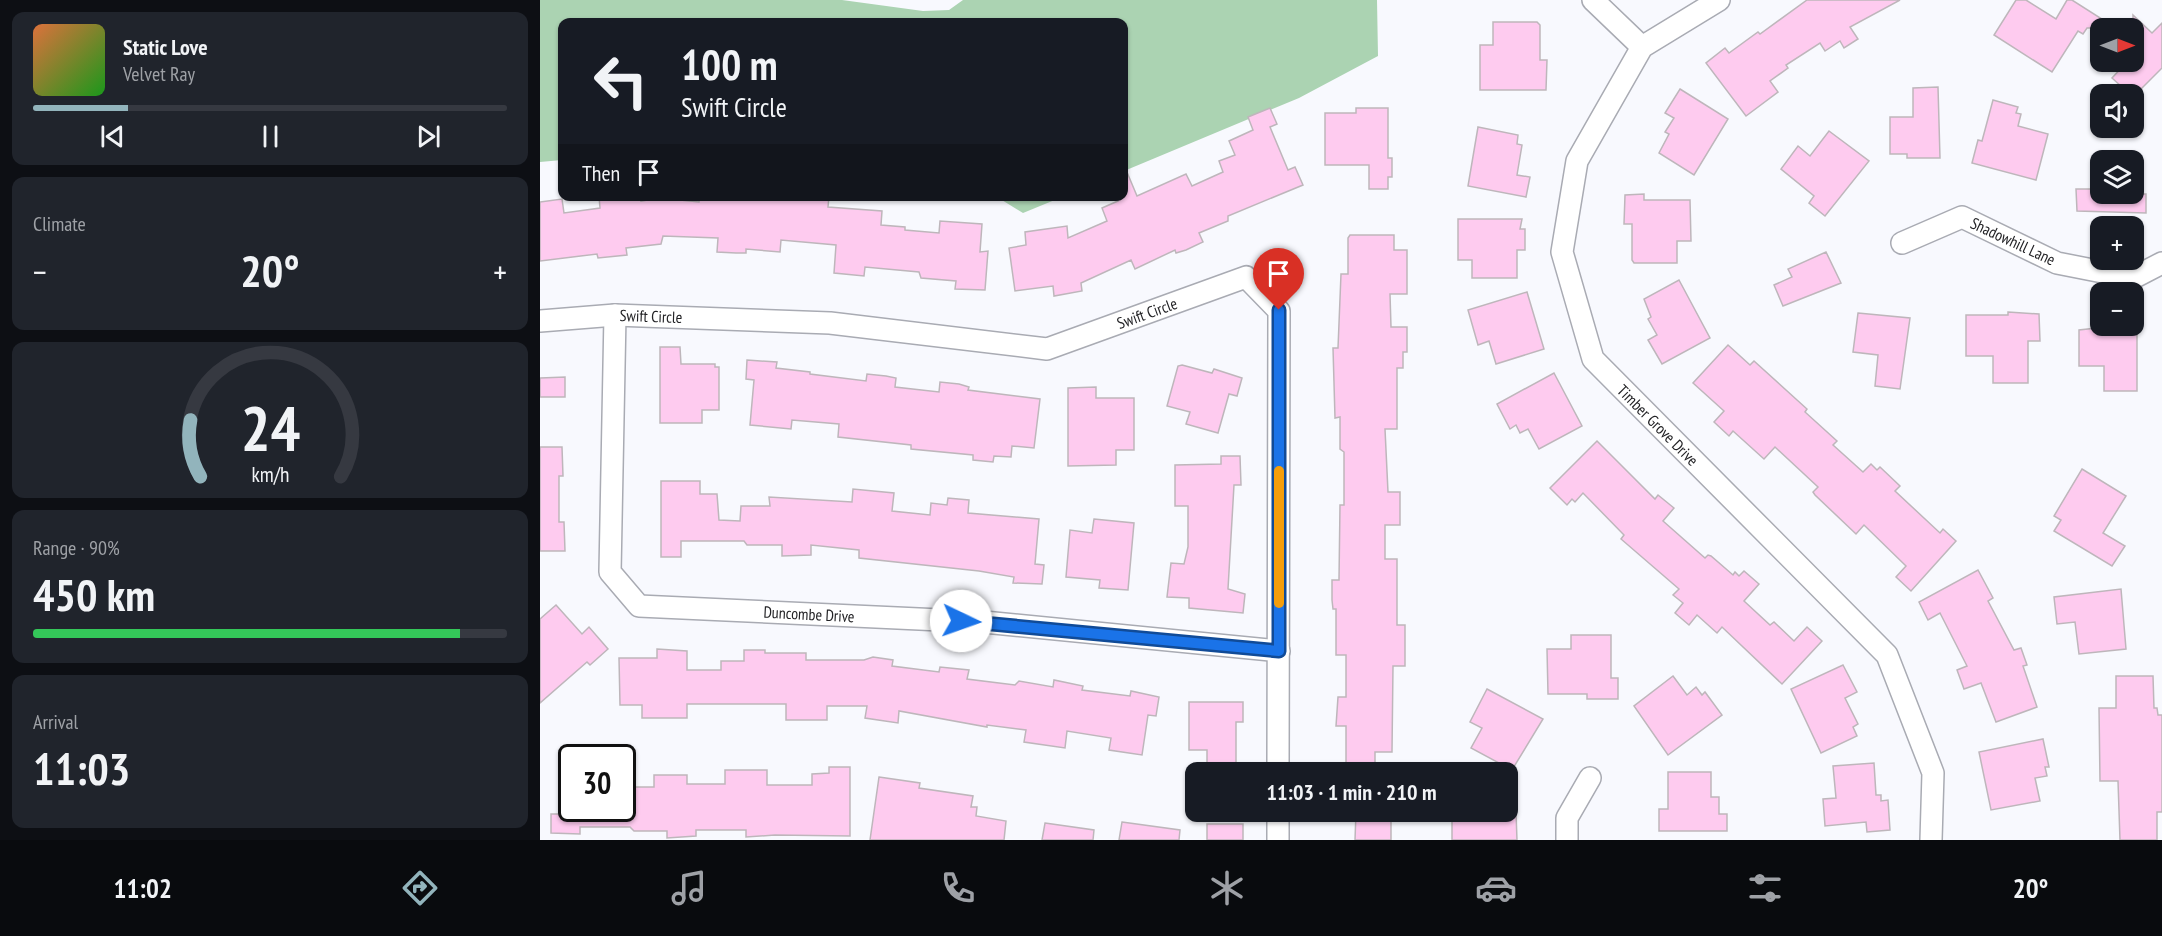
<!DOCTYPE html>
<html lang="en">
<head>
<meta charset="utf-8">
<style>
	:root { --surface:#171b24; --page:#20242c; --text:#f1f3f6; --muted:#9ea1a6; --line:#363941; --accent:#92b4bc }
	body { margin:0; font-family:"PT Sans Narrow",sans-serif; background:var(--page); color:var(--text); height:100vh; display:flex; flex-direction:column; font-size:22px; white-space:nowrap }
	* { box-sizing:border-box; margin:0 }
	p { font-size:20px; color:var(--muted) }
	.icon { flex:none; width:33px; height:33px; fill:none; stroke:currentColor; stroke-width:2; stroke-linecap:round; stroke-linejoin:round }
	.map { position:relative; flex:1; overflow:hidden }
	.panel { display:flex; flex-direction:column; gap:12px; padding:12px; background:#0d0f14; width:540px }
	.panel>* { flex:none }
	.banner { position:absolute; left:18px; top:18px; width:570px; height:183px; border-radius:12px; box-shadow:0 2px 4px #0004; background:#171b24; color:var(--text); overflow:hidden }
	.needle { width:39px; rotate:90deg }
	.buttons { position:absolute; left:1550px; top:18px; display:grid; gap:12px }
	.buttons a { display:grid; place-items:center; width:54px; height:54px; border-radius:12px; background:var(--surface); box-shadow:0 2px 4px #0004; font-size:30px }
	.speed { position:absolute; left:18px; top:744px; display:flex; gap:12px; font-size:30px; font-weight:700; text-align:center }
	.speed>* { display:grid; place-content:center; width:78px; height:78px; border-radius:50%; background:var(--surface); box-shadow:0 2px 4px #0004; line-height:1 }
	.speed .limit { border:3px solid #111; border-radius:9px; background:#fff; color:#111 }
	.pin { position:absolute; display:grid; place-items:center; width:51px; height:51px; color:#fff; margin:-62px -26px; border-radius:50% 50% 50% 0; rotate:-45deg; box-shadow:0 0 6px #0007 }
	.pin .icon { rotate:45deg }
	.me { position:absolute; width:66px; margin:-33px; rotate:93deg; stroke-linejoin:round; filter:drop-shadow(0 0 4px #0008) }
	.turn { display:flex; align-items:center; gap:21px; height:126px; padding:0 24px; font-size:27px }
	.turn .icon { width:78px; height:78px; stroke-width:2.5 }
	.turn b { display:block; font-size:42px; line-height:51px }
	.then { display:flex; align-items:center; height:57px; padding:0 24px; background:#0003; gap:12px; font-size:22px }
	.big { font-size:45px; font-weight:600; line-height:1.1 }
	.panel .tile { flex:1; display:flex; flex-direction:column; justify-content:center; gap:9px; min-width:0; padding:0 21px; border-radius:12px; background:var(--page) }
	.panel .dial { align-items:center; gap:0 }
	.dial svg { height:156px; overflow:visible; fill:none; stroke:var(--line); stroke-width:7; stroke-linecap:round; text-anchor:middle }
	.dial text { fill:var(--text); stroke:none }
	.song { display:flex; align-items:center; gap:18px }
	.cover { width:72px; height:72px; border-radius:9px; background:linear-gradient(135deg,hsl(20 70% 55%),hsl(120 70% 35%)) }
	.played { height:6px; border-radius:3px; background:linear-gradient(90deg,var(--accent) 20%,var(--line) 20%) }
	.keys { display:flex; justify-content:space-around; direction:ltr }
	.heat { display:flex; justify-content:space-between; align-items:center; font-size:33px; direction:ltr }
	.charge { height:9px; border-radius:4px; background:linear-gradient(90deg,#34c759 90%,var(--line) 0) }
	.trip { position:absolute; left:645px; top:762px; width:333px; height:60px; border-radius:12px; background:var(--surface); box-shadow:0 2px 4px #0004; font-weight:600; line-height:60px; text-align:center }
	.tab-bar { display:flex; height:96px; justify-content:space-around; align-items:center; background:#090b0e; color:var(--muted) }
	.tab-bar .icon { width:42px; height:42px }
	.tab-bar .current { color:var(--accent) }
	.tab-bar b { font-size:27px; color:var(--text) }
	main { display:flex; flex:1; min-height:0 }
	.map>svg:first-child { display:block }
	.green { fill:#abd3b2 }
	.building { fill:#fecbef; stroke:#beb6bb; stroke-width:1.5 }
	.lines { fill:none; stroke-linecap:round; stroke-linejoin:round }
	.street-casing { stroke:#a9abb3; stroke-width:24 }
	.street { stroke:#fff; stroke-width:21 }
	.route-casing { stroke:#114b97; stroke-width:15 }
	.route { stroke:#1a73e8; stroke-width:10 }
	.slow { stroke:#f59e0b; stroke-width:10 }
	.labels { text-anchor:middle; stroke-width:5; stroke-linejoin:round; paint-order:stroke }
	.street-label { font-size:16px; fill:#222225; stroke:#fff }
</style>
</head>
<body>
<main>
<section class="panel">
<div class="tile">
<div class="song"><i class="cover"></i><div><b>Static Love</b><p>Velvet Ray</p></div></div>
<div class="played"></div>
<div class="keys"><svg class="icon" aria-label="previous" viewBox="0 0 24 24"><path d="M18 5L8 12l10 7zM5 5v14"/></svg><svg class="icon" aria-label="pause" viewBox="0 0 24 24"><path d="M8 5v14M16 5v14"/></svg><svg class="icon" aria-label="next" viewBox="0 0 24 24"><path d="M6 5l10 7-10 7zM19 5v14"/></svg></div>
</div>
<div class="tile"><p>Climate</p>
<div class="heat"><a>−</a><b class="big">20°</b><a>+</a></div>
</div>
<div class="tile dial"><svg viewBox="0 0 100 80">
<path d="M14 69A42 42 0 1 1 86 69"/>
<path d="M14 69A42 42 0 0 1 9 40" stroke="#92b4bc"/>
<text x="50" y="56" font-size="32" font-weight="700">24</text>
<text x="50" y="72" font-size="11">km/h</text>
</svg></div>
<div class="tile"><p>Range · 90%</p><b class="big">450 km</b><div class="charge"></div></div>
<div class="tile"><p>Arrival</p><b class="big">11:03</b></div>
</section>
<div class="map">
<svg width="1622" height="840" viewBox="0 0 1622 840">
	<rect width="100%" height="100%" fill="#f8f9fe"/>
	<g class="green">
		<path d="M0,0h302l81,11 26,-1 14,-10h414l1,56 -79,42 -175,73v-149h-562v138l-22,2z"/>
		<path d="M457,197v-1l65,1 -39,16z"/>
	</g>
	<g class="building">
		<path d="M1267,0h93l-50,27 8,12 -14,9 -4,-7 -15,10 -5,-8 -34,22 2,3 -18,13 8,11 -32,24 -40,-53 19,-15 4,5 29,-21 2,2z"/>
		<path d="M1476,0h10l30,19 11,-19h5l44,28h-29l-4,6 -5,-3 -26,41 -58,-37z"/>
		<path d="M1593,15l19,18 10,-10v45l-29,29 -21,-19 15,-16h6z"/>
		<path d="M953,22h44l3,3v35h7l-1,30h-66v-45h13z"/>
		<path d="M1398,87l2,71h-33v-4h-17v-37h23v-29z"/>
		<path d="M1140,89l48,30 -34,56 -35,-22 10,-19 -4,-2 9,-14 -9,-5z"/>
		<path d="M1453,100l25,7 -2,6 5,1 -3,12 30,8 -12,46 -64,-17 6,-23 4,1z"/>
		<path d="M730,108l7,16 -7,3 18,43 7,-3 8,18 -75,31v5l-29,12 4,9 -17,8 -10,3 -1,-3 -40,19 -4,-9 -50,23 1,8 -28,5 -1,-10 -38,5 -6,-43 17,-3 -1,-13 42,-6 1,12 39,-17 -5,-13 16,-7 -2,-5h8v-31l13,31 49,-22 6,12 31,-14 -4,-11 16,-6 -6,-14 24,-11 -5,-13z"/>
		<path d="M816,108h32v50h4v19h-4v12h-19v-24h-44v-52h31z"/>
		<path d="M938,127l40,8 -1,9 5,1 -5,30 13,2 -4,20 -58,-11z"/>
		<path d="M1289,131l40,30 -44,55 -16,-13 5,-7 -33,-27 17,-23 12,10z"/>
		<path d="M1536,189h24v5h46v19l-69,-2z"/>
		<path d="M1104,194v6h46l1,41h-14v22h-43l-2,-3v-36h-8l1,-29z"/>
		<path d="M59,196h42v5l19,-3 39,4 1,-6h129l-1,11 54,4 -1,14 24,2v3l34,3 1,-12 42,3 -2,28 8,-1 -3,39 -30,-1 1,-8 -35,-3 -2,-6 -54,-5 -1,9 -30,-3 2,-28 -55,-5 -1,12 -34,-3v4h-10l-19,-1 1,-14 -55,-2 -2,8 -35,4 1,7 -29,3 -1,-4 -57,7v-59l22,-3 2,14 36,-5z"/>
		<path d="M918,219h64l-2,10h5v21h-8v28h-45v-18h-14z"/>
		<path d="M810,235h44v15h13v44h-17l1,33h16v25h-4v16h-6v61h-12l3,63h12v33h-15v34h12v66h8v41h-12l-1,86h-17v13h-29v-39h-10l2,-29h8v-42h-10v-46h-3l-1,-9v-20h7l1,-75h4v-53l-4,-3v-32l-5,1 -2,-70h5l3,-74h7v-36z"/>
		<path d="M1286,252l15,31 -58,23 -9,-21 18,-8 -4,-8z"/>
		<path d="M1139,280l31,58 -48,26 -14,-24 9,-5 -9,-16 3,-2 -7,-18z"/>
		<path d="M987,292l17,57 -48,15 -7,-23 -11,4 -10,-35z"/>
		<path d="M1468,312l31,2 1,27h-12v42h-35v-27h-27v-41h42z"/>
		<path d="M1318,313l52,5 -10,71 -25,-3 3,-31 -25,-3z"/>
		<path d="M1575,326h22v65h-33v-25h-25v-36z"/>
		<path d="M1188,345l22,20 4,-4 53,48 -2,3 32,29 -4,4 30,27 8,-8 6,6 3,-3 20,19 -5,5 45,42 3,-4 13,12 -45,50 -15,-14 10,-11 -42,-41 -8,9 -41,-39 -2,-3 5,-5 -43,-40 -11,12 -31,-28 -4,5 -15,-14 10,-11 -31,-28z"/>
		<path d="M120,347h20l1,17h34v3h4v43h-17v13h-42z"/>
		<path d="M207,360l30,2 -1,6 34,4v2l56,7 1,-7 19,2 10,2 -1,9 44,5 1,-10 19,2 10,3 -1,3 72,9 -6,49 -22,-2 -1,11 -17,-1 -1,6 -20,-2v-5l-62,-6v-4l-73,-8 1,-13 -47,-4 -1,9 -41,-4 4,-45 -8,-1z"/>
		<path d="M642,365l30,8 2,-4 28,9 -5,18 -8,-2 -11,39 -32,-9 4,-12 -23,-6 11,-40z"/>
		<path d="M1014,373l28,53 -43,23 -11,-20 -8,4 -4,-8 -6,4 -13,-25z"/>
		<path d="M25,377v20h-25v-19z"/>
		<path d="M556,387v11h38v52h-18v15l-48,1v-78z"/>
		<path d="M1057,441l58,58 3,-4 16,13 -11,13 42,37 3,-3 3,1 22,19 2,-3 4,4 5,-5 15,13 -15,17 26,24 4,-3 20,19 13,-14 15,14 -40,43 -60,-57 -5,6 -20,-18 -8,10 -14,-12 8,-10 -10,-8 6,-6 -58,-50 3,-4 -41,-42 -8,9 -3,-3 -5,6 -17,-17z"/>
		<path d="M0,447h22l1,29h-4v46h5l1,29h-25z"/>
		<path d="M681,456h19l1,29h-7l-6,104 17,5 -2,19 -54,-5v-10l-22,-1 4,-34 13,1 4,-17v-41h-13v-41l46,-1z"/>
		<path d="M1542,469l44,27 -23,37 22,13 -13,20 -58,-35 7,-11 -7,-4z"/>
		<path d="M121,481h39v13h17l2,26 21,1 1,-15h29l-1,-9 83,5 1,-13 41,4 -2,18 38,4 1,-12 16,2 1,-7 21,2 -1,13 71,6 -4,45 9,1 -2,19 -29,-1 1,-6 -35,-6 -120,-13v-8l-48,-5v10l-29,1v-11h-35l-3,-4h-63v16h-20z"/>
		<path d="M554,519l40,4 -6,67 -29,-2 1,-8 -34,-3 4,-47 22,3z"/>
		<path d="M1438,570l15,28 -5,3 26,49 7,-2 6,17 -4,1 14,41 -41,15 -15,-39 -17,6 -7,-19 10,-4 -27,-53 -12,7 -9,-18z"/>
		<path d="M1581,589l5,60 -47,5 -4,-32 -18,2 -3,-27z"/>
		<path d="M16,605l26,29 7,-7 19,22 -18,16 -3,-3 -47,41v-84z"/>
		<path d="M1031,635h40v43h7v21h-31v-5h-39l-1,-45h24z"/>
		<path d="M117,649l30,2v19h34v-9h23v-11h21v3h41v7h58l9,-3 20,3 -1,6 47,6 1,-5 29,3 -2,9 48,6 4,-4 34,6 1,-7 29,6 -1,4 48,6 1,-5 28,6 -3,19 -8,-1 -6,40 -33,-5 2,-12 -44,-7 -2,17 -41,-6 2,-12 -39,-5v2l-88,-16 -1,12 -33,-5 2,-12h-40v14h-41v-16h-99v14h-45v-13h-22l-1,-47h38z"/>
		<path d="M1303,665l14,27 -12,6 13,26 -5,3 4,9 -36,17 -30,-64z"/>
		<path d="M1133,676l14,19 9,-8 6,8 3,-3 17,23 -54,40 -34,-49z"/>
		<path d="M1576,676h37l1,32h3l1,7h4v97h-5v28h-37l-2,-59h-18l-1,-73h17z"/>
		<path d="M947,689l56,30 -31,51 -41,-22 11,-20 -12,-6z"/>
		<path d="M649,702h54v20h-7v41h-29v-13h-18z"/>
		<path d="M1503,739l6,28h-4l2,9 -12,2 5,23 -49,9 -12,-58z"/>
		<path d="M1334,763l2,32h5v6l7,-1 2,30 -23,2 -1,-10 -41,4 -2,-27 13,-1 -3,-32z"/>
		<path d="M289,767h21v69l-75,-1 -29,2v-7h-50v6l-29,2v-7h-33l-4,-4h-50v7l-29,-1v-19h9v-6h70v-21h24v-12h33v9h38v-14h42v15h45v-11l17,-1z"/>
		<path d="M1128,772h43v25h8v17h8v17h-68v-22h9z"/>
		<path d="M339,777l41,6 -1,5 54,8 -2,11h6l-1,9 30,5 -2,19h-134z"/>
		<path d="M816,812h35v28h-36z"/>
		<path d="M915,812h61l1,28h-65v-22h3z"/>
		<path d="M582,822l58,8 -1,10h-60z"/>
		<path d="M505,823l49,7 -1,10h-51z"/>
		<rect x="667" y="824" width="36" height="16"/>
	</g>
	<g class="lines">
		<defs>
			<g id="street">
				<path d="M1053,0l49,47"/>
				<path d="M1179,0l-77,47 -65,114 -15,91 31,107 294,296 46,118 -2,67"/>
				<path d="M1362,243l60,-26 95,46 76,15 29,-15"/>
				<path d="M75,315l-5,257 29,34 345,16 295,29"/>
				<path d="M0,321l75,-6 215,8 217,26 199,-72 33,34 -1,461"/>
				<path d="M738,840v-28"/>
				<path d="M1027,840v-22l23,-40"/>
			</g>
		</defs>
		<use href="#street" class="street-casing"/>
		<use href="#street" class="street"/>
	</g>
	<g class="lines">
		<defs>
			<path id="route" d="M421,621l318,30v-341"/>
		</defs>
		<use href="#route" class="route-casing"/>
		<use href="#route" class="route"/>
		<path class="slow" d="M739,471v132"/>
	</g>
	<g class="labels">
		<g class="street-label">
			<text transform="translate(1473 241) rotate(25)" y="6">Shadowhill Lane</text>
			<text transform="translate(607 313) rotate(-20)" y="6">Swift Circle</text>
			<text transform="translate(111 316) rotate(2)" y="6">Swift Circle</text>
			<text transform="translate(1118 425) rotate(45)" y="6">Timber Grove Drive</text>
			<text transform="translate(269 614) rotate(3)" y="6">Duncombe Drive</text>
		</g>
	</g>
</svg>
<div class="buttons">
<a><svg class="needle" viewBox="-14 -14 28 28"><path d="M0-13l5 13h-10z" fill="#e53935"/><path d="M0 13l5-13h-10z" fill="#9ea1a6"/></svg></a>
<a><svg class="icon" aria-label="sound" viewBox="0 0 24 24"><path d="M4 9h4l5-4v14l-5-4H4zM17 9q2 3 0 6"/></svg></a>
<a><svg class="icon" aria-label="layers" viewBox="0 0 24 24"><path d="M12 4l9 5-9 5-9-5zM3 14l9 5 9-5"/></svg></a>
<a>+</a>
<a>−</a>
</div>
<div class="speed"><div class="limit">30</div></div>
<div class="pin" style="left:739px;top:310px;background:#d93025"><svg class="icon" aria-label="arrive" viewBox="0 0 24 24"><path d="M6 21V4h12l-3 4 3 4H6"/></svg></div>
<svg class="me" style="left:421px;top:621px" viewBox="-20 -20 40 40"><circle r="19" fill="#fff"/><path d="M0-13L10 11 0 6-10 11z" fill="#1a73e8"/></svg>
<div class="trip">11:03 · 1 min · 210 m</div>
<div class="banner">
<div class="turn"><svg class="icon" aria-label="left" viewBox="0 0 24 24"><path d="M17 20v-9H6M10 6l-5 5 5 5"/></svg><div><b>100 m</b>Swift Circle</div></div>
<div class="then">Then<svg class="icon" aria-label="arrive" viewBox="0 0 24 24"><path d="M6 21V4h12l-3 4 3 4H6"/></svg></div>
</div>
</div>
</main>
<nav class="tab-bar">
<b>11:02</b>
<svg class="icon current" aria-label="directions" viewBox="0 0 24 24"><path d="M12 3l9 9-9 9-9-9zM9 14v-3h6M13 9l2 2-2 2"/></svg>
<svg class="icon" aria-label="music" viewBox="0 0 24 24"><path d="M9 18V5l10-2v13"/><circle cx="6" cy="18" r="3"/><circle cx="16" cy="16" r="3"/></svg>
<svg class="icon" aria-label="phone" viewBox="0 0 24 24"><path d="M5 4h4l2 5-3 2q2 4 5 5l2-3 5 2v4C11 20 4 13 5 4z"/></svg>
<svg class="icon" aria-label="climate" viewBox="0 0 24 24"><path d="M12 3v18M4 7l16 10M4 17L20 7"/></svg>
<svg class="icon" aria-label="car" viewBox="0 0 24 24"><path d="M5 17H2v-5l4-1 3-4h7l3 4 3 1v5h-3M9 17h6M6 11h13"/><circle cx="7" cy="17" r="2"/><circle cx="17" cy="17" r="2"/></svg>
<svg class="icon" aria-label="filters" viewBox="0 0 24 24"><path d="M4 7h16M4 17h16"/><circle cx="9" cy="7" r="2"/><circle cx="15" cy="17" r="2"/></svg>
<b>20°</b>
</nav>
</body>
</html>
